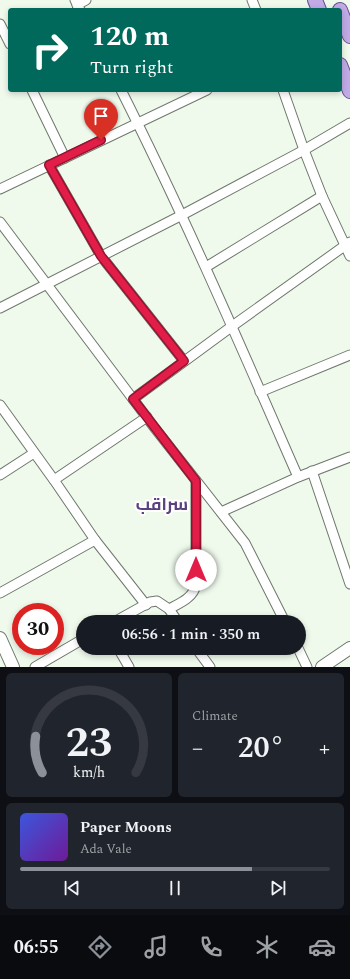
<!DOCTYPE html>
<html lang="en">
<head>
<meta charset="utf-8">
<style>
	:root { --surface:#171b24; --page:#20242c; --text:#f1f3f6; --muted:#9ea1a6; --line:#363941; --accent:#8c9099 }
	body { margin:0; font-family:Spectral,Cairo,serif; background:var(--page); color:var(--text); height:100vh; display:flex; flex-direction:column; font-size:15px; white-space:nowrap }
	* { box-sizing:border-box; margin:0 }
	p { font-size:13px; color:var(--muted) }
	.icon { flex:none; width:22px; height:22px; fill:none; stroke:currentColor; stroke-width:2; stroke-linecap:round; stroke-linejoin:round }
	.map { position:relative; height:667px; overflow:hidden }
	.sheet { display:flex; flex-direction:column; gap:6px; padding:6px; background:#0d0f14; flex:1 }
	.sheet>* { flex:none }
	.guide { position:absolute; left:8px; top:8px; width:334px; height:84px; border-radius:4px; box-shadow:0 2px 6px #0003; background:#00695c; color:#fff; overflow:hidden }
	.speed { position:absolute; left:12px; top:603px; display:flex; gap:8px; font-size:20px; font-weight:700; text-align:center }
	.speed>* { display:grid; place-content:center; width:52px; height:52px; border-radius:50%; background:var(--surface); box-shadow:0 2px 6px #0003; line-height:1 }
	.speed .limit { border:6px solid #d22; background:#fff; color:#111 }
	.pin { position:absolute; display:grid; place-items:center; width:34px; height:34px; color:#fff; margin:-41px -17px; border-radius:50% 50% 50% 0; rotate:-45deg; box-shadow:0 0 4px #0007 }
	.pin .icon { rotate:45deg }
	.me { position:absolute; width:44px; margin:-22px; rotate:0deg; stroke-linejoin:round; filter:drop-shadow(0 0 3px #0008) }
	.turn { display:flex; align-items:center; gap:14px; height:84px; padding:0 16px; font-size:18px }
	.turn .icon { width:52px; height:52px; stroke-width:2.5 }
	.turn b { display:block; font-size:28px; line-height:34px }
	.big { font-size:30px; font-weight:600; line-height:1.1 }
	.sheet .card { flex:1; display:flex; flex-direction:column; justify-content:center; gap:6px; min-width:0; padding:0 14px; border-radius:6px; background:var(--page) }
	.sheet .dial { align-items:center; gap:0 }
	.dial svg { height:104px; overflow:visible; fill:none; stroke:var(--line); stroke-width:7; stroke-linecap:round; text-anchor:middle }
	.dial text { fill:var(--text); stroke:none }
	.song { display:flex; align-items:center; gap:12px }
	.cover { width:48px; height:48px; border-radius:6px; background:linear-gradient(135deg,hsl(230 70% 55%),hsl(280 70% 35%)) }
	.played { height:4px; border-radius:2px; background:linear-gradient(90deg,var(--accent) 75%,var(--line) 75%) }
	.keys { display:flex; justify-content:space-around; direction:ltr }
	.heat { display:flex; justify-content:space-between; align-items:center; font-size:22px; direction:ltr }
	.sheet .tiles { flex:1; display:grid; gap:6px; grid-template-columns:1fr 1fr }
	.card:last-child { grid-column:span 2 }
	.trip { position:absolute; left:76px; top:615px; width:230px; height:40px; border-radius:20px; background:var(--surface); box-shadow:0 2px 6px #0003; font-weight:600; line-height:40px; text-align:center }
	.tab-bar { display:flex; height:64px; justify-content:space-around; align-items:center; background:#090b0e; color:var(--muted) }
	.tab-bar .icon { width:28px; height:28px }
	.tab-bar .selected { color:var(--accent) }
	.tab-bar b { font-size:18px; color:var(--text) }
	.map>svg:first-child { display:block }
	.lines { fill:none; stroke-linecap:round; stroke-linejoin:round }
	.street-casing { stroke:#6f786c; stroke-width:11 }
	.secondary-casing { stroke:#6f786c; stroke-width:14 }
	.primary-casing { stroke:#654e8d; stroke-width:16 }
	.street { stroke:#fff; stroke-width:9 }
	.secondary { stroke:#fff; stroke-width:12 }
	.primary { stroke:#c1aae5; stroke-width:14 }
	.route-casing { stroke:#92132f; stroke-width:10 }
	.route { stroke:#e11d48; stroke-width:7 }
	.labels { text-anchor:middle; stroke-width:4; stroke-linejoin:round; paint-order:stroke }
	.district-label { font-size:17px; font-weight:bold; fill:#59427f; stroke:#fff }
</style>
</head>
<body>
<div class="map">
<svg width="350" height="667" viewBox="0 0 350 667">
	<rect width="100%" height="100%" fill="#eff9ec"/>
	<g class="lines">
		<defs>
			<g id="street">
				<path d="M75,0l5,10"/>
				<path d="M252,0l4,10"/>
				<path d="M77,5l9,-5"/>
				<path d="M0,24l10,20"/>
				<path d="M32,90l33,68"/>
				<path d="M121,90c64,127 120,257 177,387"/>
				<path d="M283,90l21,60 18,46"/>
				<path d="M49,165l52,91 83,105"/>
				<path d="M0,189l207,-99"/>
				<path d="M0,222l154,205 91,116 40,79"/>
				<path d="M206,267l116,-71 28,60"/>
				<path d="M0,308l182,-93 122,-65 46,-27"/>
				<path d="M260,392l90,-37"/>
				<path d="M133,399l98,-72 119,-85"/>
				<path d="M0,405l54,75 41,60 51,65"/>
				<path d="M312,471l38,113"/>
				<path d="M0,475l34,-22"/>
				<path d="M54,480l93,-63"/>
				<path d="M221,512l77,-35 52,-20"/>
				<path d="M0,593l95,-53"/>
				<path d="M169,609c11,-6 24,-11 27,-24v-104"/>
				<path d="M114,622l36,-20 7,-1 12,8 9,13"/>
				<path d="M118,648l11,19"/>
				<path d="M196,648l14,19"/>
				<path d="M298,648l9,19"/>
				<path d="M35,667l48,-28"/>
			</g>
			<g id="secondary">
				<path d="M0,638l13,29"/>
				<path d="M322,667l28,-19"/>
			</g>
			<g id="primary">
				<path d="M315,0l4,10"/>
				<path d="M340,10l10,26"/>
				<path d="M340,65l10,26"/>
			</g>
		</defs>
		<use href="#street" class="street-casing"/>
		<use href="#secondary" class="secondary-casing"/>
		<use href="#primary" class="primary-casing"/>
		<use href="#street" class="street"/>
		<use href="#secondary" class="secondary"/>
		<use href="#primary" class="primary"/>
	</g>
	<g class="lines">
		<defs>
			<path id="route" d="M101,140l-52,25 52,91 83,105 -51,38 63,82v89"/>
		</defs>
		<use href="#route" class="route-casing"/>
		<use href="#route" class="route"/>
	</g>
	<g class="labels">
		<g class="district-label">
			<text x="162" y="510">سراقب</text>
		</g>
	</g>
</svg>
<div class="speed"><div class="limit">30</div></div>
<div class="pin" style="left:101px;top:140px;background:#d93025"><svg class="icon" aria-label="arrive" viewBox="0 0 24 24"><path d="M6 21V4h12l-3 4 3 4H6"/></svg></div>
<svg class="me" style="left:196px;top:570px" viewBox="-20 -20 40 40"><circle r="19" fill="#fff"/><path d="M0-13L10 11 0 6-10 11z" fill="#e11d48"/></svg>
<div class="trip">06:56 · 1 min · 350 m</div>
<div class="guide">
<div class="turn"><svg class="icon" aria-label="right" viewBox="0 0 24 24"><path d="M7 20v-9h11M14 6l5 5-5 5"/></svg><div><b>120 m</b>Turn right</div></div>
</div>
</div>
<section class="sheet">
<div class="tiles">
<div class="card dial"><svg viewBox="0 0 100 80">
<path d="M14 69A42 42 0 1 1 86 69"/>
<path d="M14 69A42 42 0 0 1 9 41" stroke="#8c9099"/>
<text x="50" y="56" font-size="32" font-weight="700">23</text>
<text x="50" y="72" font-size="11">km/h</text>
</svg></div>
<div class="card"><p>Climate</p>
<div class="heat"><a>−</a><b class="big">20°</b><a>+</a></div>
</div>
<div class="card">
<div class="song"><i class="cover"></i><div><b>Paper Moons</b><p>Ada Vale</p></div></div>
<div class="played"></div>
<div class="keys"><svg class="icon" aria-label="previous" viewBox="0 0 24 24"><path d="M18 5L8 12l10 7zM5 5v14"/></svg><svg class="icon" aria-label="pause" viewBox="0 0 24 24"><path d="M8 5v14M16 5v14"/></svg><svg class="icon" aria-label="next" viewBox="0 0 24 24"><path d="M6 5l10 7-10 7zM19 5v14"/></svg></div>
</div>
</div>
</section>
<nav class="tab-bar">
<b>06:55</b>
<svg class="icon selected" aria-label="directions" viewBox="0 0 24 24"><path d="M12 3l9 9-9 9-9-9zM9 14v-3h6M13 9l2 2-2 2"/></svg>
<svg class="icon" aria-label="music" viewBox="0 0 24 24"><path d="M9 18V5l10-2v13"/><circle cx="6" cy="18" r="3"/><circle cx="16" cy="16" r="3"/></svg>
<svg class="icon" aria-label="phone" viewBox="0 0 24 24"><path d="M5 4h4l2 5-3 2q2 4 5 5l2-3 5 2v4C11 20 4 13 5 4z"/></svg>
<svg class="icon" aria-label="climate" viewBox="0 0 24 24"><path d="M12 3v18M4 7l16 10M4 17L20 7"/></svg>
<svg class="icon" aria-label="car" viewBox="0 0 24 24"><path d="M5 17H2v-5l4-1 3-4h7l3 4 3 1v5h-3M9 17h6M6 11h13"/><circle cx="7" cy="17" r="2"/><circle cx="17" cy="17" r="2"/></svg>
</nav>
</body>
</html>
